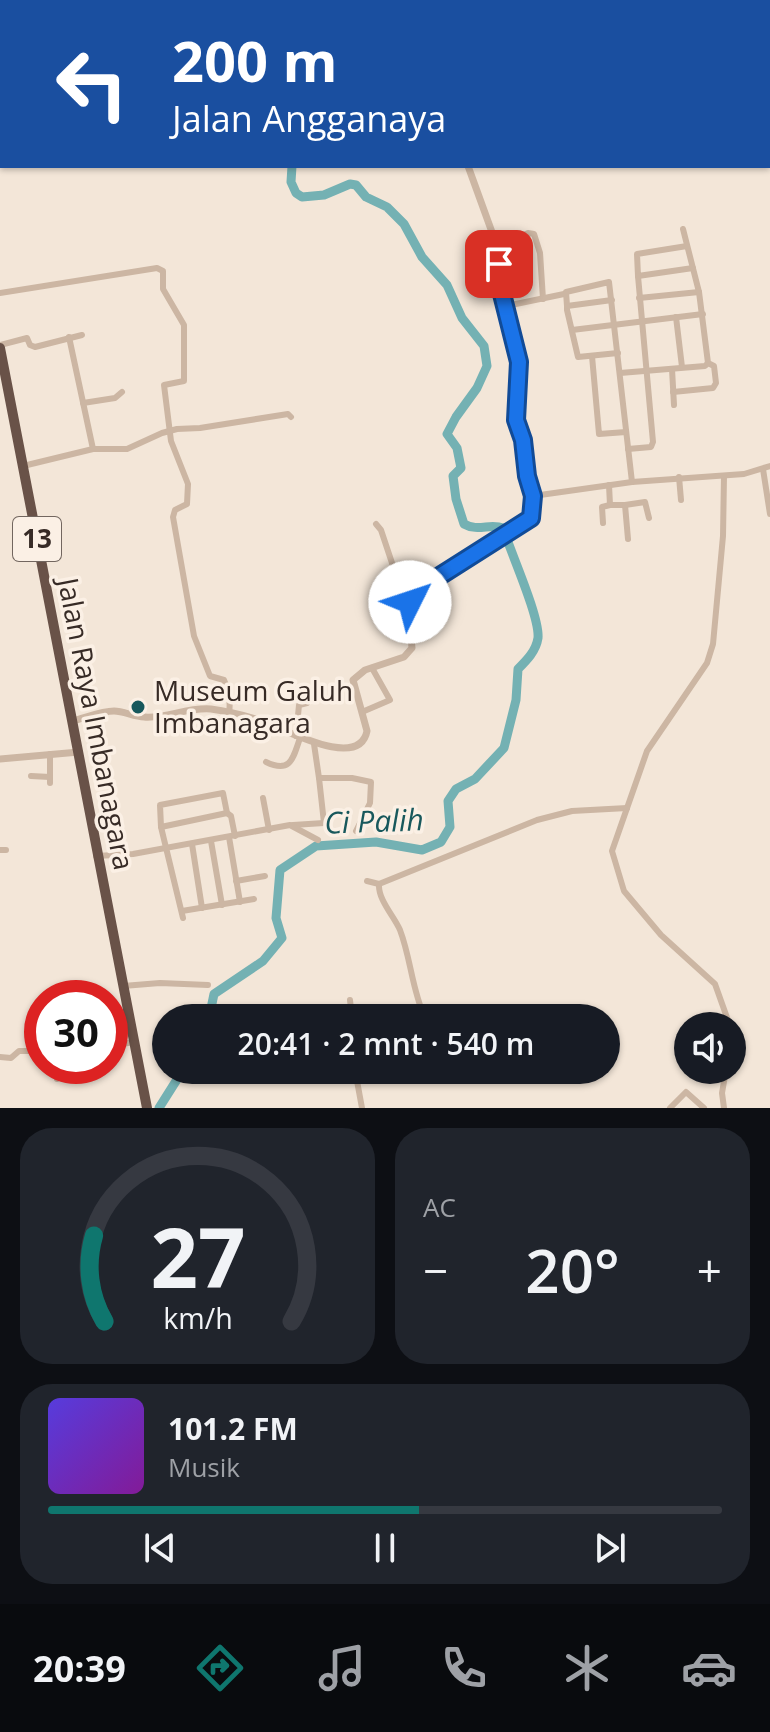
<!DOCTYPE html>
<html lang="id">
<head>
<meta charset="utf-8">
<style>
	:root { --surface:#171b24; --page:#20242c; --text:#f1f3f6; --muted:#9ea1a6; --line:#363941; --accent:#0f766e }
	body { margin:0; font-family:"Open Sans",sans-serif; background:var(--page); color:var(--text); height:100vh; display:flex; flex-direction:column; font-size:30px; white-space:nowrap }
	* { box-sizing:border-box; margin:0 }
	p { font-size:26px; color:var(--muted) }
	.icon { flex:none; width:44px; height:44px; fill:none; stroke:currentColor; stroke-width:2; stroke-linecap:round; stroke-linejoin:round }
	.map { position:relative; height:1108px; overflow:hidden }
	.panel { display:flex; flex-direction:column; gap:20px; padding:20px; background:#0d0f14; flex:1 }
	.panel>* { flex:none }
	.banner { position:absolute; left:0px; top:0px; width:770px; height:168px; box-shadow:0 2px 6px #0004; background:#1a4fa0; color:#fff; overflow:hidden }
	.fabs { position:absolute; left:674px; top:1012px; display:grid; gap:16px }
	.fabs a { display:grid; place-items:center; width:72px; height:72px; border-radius:50%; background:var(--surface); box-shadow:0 2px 6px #0004; font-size:40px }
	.speed { position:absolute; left:24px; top:980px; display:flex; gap:16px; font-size:40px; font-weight:700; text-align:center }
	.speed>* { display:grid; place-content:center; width:104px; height:104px; border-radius:50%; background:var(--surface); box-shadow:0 2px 6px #0004; line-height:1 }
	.speed .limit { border:12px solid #d22; background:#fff; color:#111 }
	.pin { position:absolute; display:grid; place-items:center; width:68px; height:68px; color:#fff; margin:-34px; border-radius:16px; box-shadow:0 4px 12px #0006 }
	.me { position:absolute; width:88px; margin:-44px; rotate:49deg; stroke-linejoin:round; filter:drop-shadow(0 0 6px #0008) }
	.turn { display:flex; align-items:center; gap:28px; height:168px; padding:0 40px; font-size:36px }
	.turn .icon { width:104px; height:104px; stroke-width:2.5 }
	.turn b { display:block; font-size:56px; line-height:68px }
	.big { font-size:60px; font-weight:600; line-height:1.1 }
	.panel .tile { flex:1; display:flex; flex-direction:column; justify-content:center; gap:12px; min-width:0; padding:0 28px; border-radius:32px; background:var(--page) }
	.panel .dial { align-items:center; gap:0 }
	.dial svg { height:208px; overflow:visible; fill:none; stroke:var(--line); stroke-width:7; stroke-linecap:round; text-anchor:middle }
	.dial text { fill:var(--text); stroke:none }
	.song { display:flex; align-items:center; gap:24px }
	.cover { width:96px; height:96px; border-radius:12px; background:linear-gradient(135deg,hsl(250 70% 55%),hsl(290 70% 35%)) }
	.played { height:8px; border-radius:4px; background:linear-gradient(90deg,var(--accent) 55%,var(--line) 55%) }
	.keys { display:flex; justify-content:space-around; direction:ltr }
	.heat { display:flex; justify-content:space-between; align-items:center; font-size:44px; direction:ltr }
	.panel .tiles { flex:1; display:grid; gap:20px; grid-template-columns:1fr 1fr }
	.tile:last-child { grid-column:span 2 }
	.trip { position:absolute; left:152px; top:1004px; width:468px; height:80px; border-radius:40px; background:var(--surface); box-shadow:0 2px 6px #0004; font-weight:600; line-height:80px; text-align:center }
	.dock { display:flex; height:128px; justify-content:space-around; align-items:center; background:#090b0e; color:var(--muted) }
	.dock .icon { width:56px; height:56px }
	.dock .active { color:var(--accent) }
	.dock b { font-size:36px; color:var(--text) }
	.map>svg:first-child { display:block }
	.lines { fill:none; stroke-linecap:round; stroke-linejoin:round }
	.river { stroke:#74b1b3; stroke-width:9 }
	.minor { stroke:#ccb6a3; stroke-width:6 }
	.tertiary { stroke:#ccb6a3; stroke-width:7 }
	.trunk { stroke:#695248; stroke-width:10 }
	.route-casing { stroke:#114b97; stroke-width:20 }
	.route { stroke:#1a73e8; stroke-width:14 }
	.poi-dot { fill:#18585c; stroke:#fbf0e5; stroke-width:3 }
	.labels { text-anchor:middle; stroke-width:7; stroke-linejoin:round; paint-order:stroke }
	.shield { fill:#fbf0e5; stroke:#72665f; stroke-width:2 }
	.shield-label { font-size:26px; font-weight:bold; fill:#372b26 }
	.poi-label { font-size:28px; fill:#372b26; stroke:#fbf0e5; text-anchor:start }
	.street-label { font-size:28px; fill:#372b26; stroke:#fbf0e5 }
	.water-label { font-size:30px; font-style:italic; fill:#18585c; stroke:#fbf0e5 }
</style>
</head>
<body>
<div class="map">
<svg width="770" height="1108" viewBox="0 0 770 1108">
	<rect width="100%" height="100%" fill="#f3e6d8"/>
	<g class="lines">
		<g class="river">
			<path d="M84,0l3,2"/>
			<path d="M209,1018l5,-24 49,-33 19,-23 -6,-20 4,-48 36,-24 60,-4 46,8 19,-8 9,-15 -2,-26 8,-12 19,-10 29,-31 12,-48 2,-31c9,-9 18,-18 20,-31 2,-21 -28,-87 -35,-110 -13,-5 -25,4 -39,-4l-8,-25 -3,-23 8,-8 -4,-20 -10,-14 9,-17 21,-29 10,-22 -3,-20 -22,-28 -15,-33 -25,-28 -18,-33 -17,-17 -21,-10 -10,-12 -6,-1 -26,11 -22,2 -6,-4 -5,-11 1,-16"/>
			<path d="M159,1108l24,-38"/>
		</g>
		<g class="minor">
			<path d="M311,0l3,2"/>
			<path d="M320,0l4,2"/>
			<path d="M351,0l1,2"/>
			<path d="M304,2l2,-2"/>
			<path d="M328,2l4,-2"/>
			<path d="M497,246l31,-13 6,1 6,19 3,46"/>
			<path d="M687,246l-50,8 1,22 55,-8"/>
			<path d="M0,293l157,-25 6,3v18l21,36v56l-20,4 7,56 17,43 -1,20 -12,6 -2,7 21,119 16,40 14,4c5,11 7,20 5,33"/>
			<path d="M639,298l60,-6"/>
			<path d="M612,300l-45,6v4l11,47 40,-4"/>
			<path d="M506,306l58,-12"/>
			<path d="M567,306l-1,-14 43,-10 23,200"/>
			<path d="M676,317l6,50"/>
			<path d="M572,330l131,-16"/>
			<path d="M69,337l24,112"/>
			<path d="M0,345l27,-7 3,7 5,2 47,-12"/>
			<path d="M592,356l7,78 27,-2"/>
			<path d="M672,369l2,36"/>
			<path d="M620,373l85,-7 3,-3"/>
			<path d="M673,392l40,-4 3,-5 -2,-17 -6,-3 -9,-71 -16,-63"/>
			<path d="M83,403l32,-5 7,-6"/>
			<path d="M628,449l23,-2 2,-5 -15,-166"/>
			<path d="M23,466l70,-17h34l35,-16 15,-4 23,-1 88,-14 3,3"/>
			<path d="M763,469l7,45"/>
			<path d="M724,476l-1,60 -10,108 -6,19 -60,88 -35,100 12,40 37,44 54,49 15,42"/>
			<path d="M679,477l2,23"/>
			<path d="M609,485l1,20h15l3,34"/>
			<path d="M533,496l99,-14 112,-8 26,-8"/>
			<path d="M625,505l20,-3 4,16"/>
			<path d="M603,523l-1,-16 8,-2"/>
			<path d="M376,524l5,6 21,63 12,12"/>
			<path d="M362,712l28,-12 -18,-32"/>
			<path d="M296,736l3,-31 8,-2"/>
			<path d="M314,744l5,34h33l19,4 -1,21 -14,28"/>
			<path d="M50,754v29"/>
			<path d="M266,762c25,12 27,-4 34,-24"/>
			<path d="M31,776l19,1"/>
			<path d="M263,798l6,32"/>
			<path d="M293,825l31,-2 -5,-45"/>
			<path d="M161,827l66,-14"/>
			<path d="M229,837l11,65"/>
			<path d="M211,841l11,64"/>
			<path d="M192,844l10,64"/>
			<path d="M0,850h6"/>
			<path d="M96,856l37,-2 157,-29 28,15"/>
			<path d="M236,881l29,-5"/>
			<path d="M367,881l12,3"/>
			<path d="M182,911l72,-12"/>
			<path d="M183,918l-22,-91 -1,-22 63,-12 4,20 4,3 4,20"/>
			<path d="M123,986l37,-3 48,2"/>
			<path d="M350,1000l2,18"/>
			<path d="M425,1018c-13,-28 -14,-59 -25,-88 -6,-14 -22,-30 -21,-46l158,-64 35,-9 55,-3"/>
			<path d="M732,1036v2"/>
			<path d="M110,1046l24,-4"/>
			<path d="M0,1057l11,1 8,-7h23"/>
			<path d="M56,1066l1,13"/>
			<path d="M355,1070l7,38"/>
			<path d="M280,1075h22l13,-5"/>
			<path d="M670,1108l16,-16 18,16"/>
			<path d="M724,1108l-2,-15 4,-23"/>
		</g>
		<g class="tertiary">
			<path d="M408,0l1,2"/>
			<path d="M261,2l1,-2"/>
			<path d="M269,2l2,-2"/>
			<path d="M72,721c13,-3 29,-10 42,-10 10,0 20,6 30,6 22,2 43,-10 67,-8 15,2 32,6 48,11 22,7 100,52 108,11l-14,-51 12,-10 39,-13 8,-9 -3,-32 16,-27 106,-71 2,-22 -6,-20 -4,-36 -7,-20 3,-58 -17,-68 -5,-48 -29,-80"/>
			<path d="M0,759l79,-7"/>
		</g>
		<g class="trunk">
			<path d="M0,102h2"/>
			<path d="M0,115l2,-1"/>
			<path d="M0,348l147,760"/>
		</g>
	</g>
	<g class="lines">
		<defs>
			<path id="route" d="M410,602l4,3 11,-16 10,-10 96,-61 2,-22 -6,-20 -4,-36 -7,-20 3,-58 -17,-68 -3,-30"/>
		</defs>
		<use href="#route" class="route-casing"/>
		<use href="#route" class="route"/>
	</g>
	<circle class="poi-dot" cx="138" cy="707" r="8"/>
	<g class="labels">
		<rect class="shield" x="13" y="517" width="48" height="44" rx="6"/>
		<g class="shield-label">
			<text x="37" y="548">13</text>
		</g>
		<g class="poi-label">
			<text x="154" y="701">Museum Galuh<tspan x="154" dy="32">Imbanagara</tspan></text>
		</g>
		<g class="street-label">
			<text transform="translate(96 724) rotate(79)" y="10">Jalan Raya Imbanagara</text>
		</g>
		<g class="water-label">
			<text transform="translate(374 822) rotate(-2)" y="10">Ci Palih</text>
		</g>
	</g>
</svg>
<div class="fabs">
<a><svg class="icon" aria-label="sound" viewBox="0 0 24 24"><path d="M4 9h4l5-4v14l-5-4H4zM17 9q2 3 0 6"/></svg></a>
</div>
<div class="speed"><div class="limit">30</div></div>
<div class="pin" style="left:499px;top:264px;background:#d93025"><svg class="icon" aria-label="arrive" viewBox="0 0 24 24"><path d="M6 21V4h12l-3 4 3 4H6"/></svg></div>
<svg class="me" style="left:410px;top:602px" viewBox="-20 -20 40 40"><circle r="19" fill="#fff"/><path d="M0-13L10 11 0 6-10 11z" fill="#1a73e8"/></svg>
<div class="trip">20:41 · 2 mnt · 540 m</div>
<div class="banner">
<div class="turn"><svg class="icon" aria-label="left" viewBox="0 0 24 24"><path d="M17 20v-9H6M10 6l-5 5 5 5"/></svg><div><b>200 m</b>Jalan Angganaya</div></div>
</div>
</div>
<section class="panel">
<div class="tiles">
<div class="tile dial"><svg viewBox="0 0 100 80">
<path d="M14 69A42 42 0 1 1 86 69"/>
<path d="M14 69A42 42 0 0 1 10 36" stroke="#0f766e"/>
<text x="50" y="56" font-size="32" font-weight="700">27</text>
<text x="50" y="72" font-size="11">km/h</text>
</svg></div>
<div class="tile"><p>AC</p>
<div class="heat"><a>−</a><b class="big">20°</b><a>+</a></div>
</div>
<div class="tile">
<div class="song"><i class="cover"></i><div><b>101.2 FM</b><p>Musik</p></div></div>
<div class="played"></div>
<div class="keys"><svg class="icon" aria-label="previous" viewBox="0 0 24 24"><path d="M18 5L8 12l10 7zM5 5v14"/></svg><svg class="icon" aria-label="pause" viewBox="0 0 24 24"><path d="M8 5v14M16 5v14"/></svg><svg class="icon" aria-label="next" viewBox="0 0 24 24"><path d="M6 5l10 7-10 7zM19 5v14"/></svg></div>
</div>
</div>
</section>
<nav class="dock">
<b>20:39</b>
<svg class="icon active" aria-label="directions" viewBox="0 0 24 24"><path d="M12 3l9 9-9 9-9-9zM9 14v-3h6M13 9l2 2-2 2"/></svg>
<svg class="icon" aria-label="music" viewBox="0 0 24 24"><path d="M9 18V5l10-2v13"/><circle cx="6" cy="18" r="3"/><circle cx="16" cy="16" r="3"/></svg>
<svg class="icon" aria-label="phone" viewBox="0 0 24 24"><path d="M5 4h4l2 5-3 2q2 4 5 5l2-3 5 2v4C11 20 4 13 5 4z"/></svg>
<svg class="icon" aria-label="climate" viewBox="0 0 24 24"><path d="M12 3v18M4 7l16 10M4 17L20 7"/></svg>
<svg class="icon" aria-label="car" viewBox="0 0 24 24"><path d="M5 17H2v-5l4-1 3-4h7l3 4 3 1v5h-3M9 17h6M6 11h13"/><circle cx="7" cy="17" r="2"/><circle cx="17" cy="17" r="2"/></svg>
</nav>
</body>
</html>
